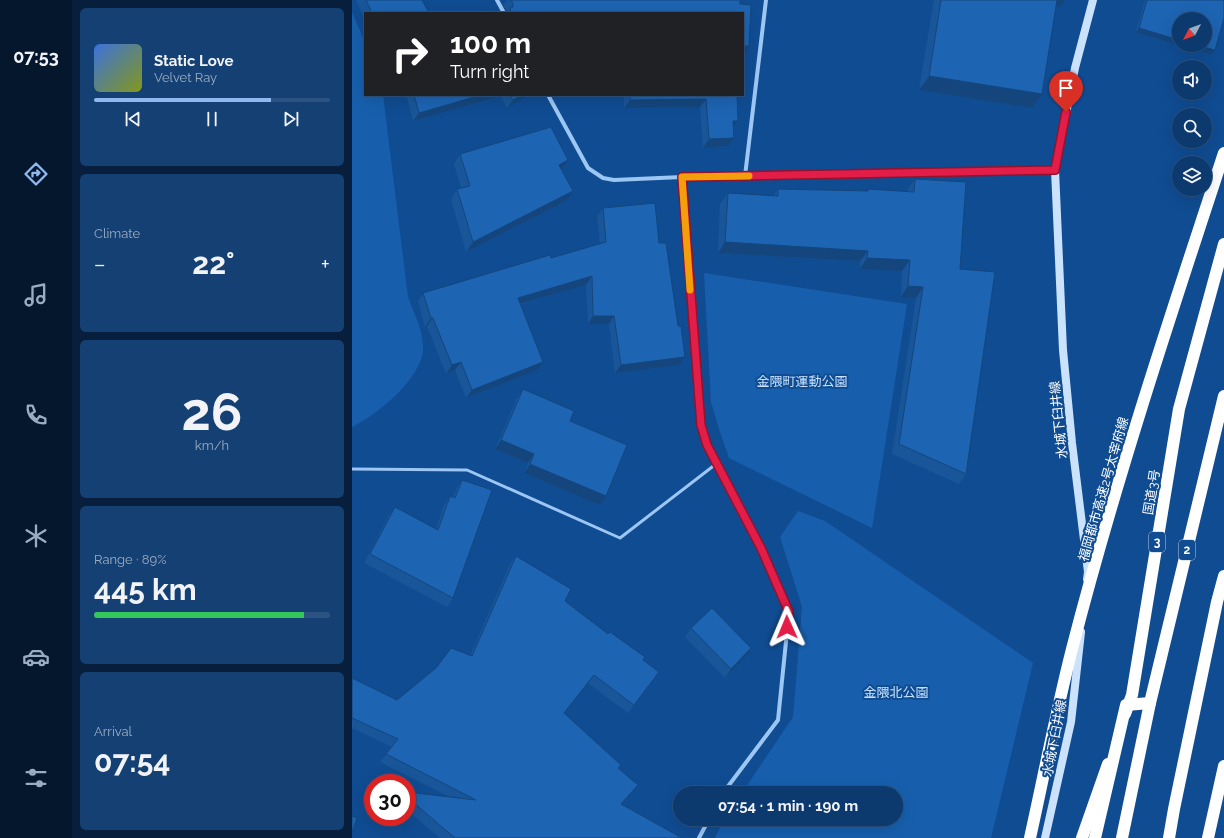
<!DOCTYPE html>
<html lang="en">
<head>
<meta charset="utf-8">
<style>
	:root { --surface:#0c396e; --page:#154073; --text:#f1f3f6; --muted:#9aacc2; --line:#2c5381; --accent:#90b9f0 }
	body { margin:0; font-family:Raleway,"Noto Sans JP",sans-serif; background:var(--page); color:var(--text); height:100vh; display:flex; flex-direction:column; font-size:15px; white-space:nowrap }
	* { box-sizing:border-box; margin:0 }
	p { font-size:13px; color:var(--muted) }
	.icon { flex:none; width:22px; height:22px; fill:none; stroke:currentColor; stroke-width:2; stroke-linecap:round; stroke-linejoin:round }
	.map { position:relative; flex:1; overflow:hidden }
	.drawer { display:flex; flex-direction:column; gap:8px; padding:8px; background:#071f3c; width:280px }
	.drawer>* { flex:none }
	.guide { position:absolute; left:12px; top:12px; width:380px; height:84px; border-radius:0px; box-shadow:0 4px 16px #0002,0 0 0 1px var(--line); background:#202124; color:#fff; overflow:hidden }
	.needle { width:26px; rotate:229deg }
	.buttons { position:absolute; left:820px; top:12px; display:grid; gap:8px }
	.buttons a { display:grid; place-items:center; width:40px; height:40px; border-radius:50%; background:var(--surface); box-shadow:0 4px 16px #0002,0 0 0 1px var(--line); font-size:20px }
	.speed { position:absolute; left:12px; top:774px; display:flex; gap:8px; font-size:20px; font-weight:700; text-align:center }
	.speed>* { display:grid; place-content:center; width:52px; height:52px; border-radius:50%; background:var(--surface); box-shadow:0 4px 16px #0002,0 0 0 1px var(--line); line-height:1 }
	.speed .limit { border:6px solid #d22; background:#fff; color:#111 }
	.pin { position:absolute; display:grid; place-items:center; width:34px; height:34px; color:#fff; margin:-41px -17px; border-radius:50% 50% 50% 0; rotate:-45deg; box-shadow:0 0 4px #0007 }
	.pin .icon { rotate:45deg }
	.me { position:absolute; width:44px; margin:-22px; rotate:359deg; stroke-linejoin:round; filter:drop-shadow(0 0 3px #0008) }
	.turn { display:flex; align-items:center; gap:14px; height:84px; padding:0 20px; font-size:18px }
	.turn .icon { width:52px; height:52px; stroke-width:2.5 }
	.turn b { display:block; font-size:28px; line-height:34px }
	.big { font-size:30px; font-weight:700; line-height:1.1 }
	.drawer .widget { flex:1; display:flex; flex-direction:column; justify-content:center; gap:6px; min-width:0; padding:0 14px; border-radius:6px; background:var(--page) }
	.drawer .dial { align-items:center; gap:0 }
	.dial b { font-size:52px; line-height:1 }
	.song { display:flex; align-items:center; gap:12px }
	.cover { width:48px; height:48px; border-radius:6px; background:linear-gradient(135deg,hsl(220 70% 55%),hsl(70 70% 35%)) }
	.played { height:4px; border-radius:2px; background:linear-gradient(90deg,var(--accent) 75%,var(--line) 75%) }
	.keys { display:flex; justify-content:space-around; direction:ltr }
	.heat { display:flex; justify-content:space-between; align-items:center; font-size:22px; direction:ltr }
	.charge { height:6px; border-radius:3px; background:linear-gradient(90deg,#34c759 89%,var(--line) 0) }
	.trip { position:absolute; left:321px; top:786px; width:230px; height:40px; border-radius:20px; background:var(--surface); box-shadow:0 4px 16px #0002,0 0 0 1px var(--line); font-weight:700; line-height:40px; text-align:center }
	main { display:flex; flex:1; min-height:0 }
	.tabs { display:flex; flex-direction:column; width:72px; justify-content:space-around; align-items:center; background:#05172c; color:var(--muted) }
	.tabs .icon { width:28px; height:28px }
	.tabs .current { color:var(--accent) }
	.tabs b { font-size:18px; color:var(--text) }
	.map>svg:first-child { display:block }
	.green { fill:#175fad }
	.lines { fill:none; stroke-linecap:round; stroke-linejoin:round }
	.lane { stroke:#9cc6f3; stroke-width:3 }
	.street { stroke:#9cc6f3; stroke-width:4 }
	.secondary { stroke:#cbe2fd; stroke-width:8 }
	.highway { stroke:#fff; stroke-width:12 }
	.highway-bridge { stroke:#fff; stroke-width:12 }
	.wall { fill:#195699 }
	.shaded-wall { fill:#14467d }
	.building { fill:#1d64b2; stroke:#14467d }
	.route-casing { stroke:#92132f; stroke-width:10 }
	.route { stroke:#e11d48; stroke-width:7 }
	.slow { stroke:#f59e0b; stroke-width:7 }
	.labels { text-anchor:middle; stroke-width:4; stroke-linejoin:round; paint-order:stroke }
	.shield { fill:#104c92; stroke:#b7c9de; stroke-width:1 }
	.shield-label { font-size:12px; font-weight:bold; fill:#fff }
	.park-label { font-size:13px; fill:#c4e0fe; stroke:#104c92 }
	.street-label { font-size:13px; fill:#fff; stroke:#104c92 }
</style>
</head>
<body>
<main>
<nav class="tabs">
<b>07:53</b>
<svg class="icon current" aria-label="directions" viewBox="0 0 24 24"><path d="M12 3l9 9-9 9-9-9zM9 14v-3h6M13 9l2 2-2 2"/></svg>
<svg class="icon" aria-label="music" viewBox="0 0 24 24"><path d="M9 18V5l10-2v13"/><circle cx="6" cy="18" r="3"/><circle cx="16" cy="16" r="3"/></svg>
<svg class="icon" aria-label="phone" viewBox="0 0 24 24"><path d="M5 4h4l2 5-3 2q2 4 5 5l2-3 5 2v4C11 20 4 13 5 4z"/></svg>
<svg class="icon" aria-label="climate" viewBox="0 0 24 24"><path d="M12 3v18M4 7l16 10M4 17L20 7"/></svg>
<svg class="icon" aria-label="car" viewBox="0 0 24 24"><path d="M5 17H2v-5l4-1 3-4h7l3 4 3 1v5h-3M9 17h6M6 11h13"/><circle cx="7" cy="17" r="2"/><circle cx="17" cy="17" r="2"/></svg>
<svg class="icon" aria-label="filters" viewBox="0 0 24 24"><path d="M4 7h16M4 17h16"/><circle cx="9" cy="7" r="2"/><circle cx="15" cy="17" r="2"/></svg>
</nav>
<section class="drawer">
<div class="widget">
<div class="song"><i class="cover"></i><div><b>Static Love</b><p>Velvet Ray</p></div></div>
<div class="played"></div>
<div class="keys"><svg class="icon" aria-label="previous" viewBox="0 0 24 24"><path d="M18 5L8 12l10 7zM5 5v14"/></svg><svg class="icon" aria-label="pause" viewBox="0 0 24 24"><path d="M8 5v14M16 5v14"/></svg><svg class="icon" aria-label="next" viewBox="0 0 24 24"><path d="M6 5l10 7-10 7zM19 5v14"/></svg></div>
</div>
<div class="widget"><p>Climate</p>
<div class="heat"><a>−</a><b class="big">22°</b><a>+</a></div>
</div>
<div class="widget dial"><b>26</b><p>km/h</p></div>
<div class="widget"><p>Range · 89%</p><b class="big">445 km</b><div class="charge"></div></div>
<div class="widget"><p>Arrival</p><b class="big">07:54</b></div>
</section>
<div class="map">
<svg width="872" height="838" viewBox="0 0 872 838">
	<rect width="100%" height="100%" fill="#104c92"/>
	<g class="green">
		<path d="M0,12l13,31v52h18l25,202c6,17 16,35 15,53 -2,29 -46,65 -71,77z"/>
		<path d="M352,273l203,31 -35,224 -143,-70 -9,-26 -9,-30z"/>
		<path d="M446,511l27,10 208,142 -42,175h-276l9,-19h172v-26h-154l51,-76 9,-110 -22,-70z"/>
	</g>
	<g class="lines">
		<path class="lane" d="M0,469l115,1 153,68 96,-74"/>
		<g class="street">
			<path d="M145,0l7,13"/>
			<path d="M196,95l40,73 15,10 11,2 68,-3 373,-7"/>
			<path d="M393,176l21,-176"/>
			<path d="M330,177l19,248 6,20 54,103 28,64 -11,108 -55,73"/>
			<path d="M347,838l10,-19"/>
		</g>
		<g class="secondary">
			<path d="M735,579l1,-7 -16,-129 -9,-93 -8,-180 20,-102 18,-68"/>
			<path d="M693,838l26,-116 10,-90"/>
		</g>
		<g class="highway">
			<path d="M773,714l7,-19 47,-286 45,-165"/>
			<path d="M730,838l26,-74"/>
			<path d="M770,838l28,-135 74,-307"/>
			<path d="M817,838l5,-29 43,-207 7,-26"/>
			<path d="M856,838l16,-72"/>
		</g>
		<g class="highway-bridge">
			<path d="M678,838c14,-63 26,-126 42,-189 43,-167 98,-332 152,-496"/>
			<path d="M743,838l31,-133 24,-2"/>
		</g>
	</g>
	<g class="wall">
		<path d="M4,0h66l7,13h-64v6z"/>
		<path d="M155,0h233v4l11,1 -2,41 -6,8v-41h-237l1,-1 -4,-7z"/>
		<path d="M582,0h131l-5,8 -4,-1 -14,87 -10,14 -113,-18z"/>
		<path d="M793,0h79l-9,50 -3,5 -33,-10h26l-69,-13z"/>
		<path d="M54,95h124l-23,13 -6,-12 -88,25z"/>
		<path d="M272,95h113l1,26 -4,6 -6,19 -25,2 -3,-41 -76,1z"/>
		<path d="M108,154l108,6 -7,9 5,32 -100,51 -15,-53 6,-10 4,-1 -7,-24z"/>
		<path d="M563,179l45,90 6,205 -7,10 -67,-30 24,-156 -15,-1 1,-26 -42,-2v-8l-142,-8 2,-49 8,-11 45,3 5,-7 89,2 1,-2 39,3 1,-3z"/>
		<path d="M251,208l56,35 20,122 -64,8 -6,-49h-21l-2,-39 -65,19 16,66 -71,28 -11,-28 -9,4 -19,-48 -2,1 -7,-26 5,-8 128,-35 49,-14 -3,-27z"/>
		<path d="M171,389l47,32 36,75 -6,9 -76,-32 4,-10 -33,-14 22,-51z"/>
		<path d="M110,480l-9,118 -6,9 -83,-44 25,-48 6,-8 41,22 8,-24 6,-9 3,1 3,-8z"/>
		<path d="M164,556l49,45 78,59 10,20 -25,33 -40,-30 -24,30 57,52 -2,4 19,16 -6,8 -10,12 60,33h-242l-33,-28v-18l43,5 -70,-35 12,-15 -40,-19v-50l45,22 73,-44 40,-92z"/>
		<path d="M339,628l54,29 -20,21 -40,-41z"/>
	</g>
	<g class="shaded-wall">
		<path d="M700,0h13l-5,8 -11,-3z"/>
		<path d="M787,28l40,12v5l-43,-13z"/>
		<path d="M827,45h18l18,5 -3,5z"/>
		<path d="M391,46h6l-5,9 -1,-1z"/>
		<path d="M577,76l113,18 -10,14 -113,-18z"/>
		<path d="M129,95h20v1l-88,25 6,-8z"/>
		<path d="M170,95h8l-23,13 6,-8z"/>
		<path d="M354,99l-6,8 -76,1 6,-8z"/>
		<path d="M381,121h5l-6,8z"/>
		<path d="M382,138l-6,8 -25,2 6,-9z"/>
		<path d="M216,160l-7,10 -2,-5z"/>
		<path d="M221,191l-7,10 -100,51 7,-10z"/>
		<path d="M373,242l143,9 -8,10 -142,-8z"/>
		<path d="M515,258l43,2 -8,11 -42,-2z"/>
		<path d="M240,276l-6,9 -74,21 6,-8z"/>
		<path d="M556,286l15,1 -7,11 -15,-1z"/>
		<path d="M241,316h21l-5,8h-21z"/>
		<path d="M79,318h2l-6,8 -2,1z"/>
		<path d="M333,357l-6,8 -64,8 6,-8z"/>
		<path d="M109,362l-6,8 -9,4 6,-9z"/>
		<path d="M191,362l-6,8 -71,28 6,-8z"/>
		<path d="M149,440l33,14 -6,9 -33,-14z"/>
		<path d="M178,464l76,32 -6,9 -76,-32z"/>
		<path d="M399,648l-6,9 -20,21 6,-9z"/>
		<path d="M242,675l-6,8 -30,38 6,-8z"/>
		<path d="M286,785l-6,8 -17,19 6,-8z"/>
	</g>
	<g class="building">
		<path d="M14,0h56l7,13h-57z"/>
		<path d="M159,0h229v4l11,1 -2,41h-6v-33h-232l-1,-5 3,-1v-3z"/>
		<path d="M589,0h116l-15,94 -113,-18z"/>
		<path d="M795,0h77v18l-9,32 -18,-5h8v-26h-26v21l-40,-12z"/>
		<path d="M134,10l1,3h-6z"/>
		<path d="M62,95h67l-62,18z"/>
		<path d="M158,95h12l-9,5z"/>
		<path d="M278,95h107l1,26h-5l1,17 -25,1 -3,-40 -76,1z"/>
		<path d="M199,127l17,33 -9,5 14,26 -100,51 -16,-53 13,-3 -10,-32z"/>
		<path d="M563,179l51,3 -6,87 35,3 -29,202 -67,-30 24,-157 -15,-1 2,-26 -43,-2 1,-7 -143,-9 3,-49 50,3v-7l90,2v-2l46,3z"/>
		<path d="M303,203l4,40h7l12,83h3l4,31 -64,8 -7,-49h-21l-1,-40 -74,22 25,64 -71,28 -11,-28 -9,3 -19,-47h-2l-8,-25 127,-38 1,3 55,-16 -3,-34z"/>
		<path d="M171,389l51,22 -4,10 57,24 -21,51 -76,-32 4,-10 -33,-14z"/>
		<path d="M110,480l30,10 -39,108 -83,-44 25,-47 43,23 12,-34 5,2z"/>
		<path d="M164,556l55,33 -6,12 43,33 2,-2 35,25 -2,3 16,12 -25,33 -40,-30 -30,38 57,52 -3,3 20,17 -17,19 61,34h-227l-48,-41v-5l69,8 -90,-46 12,-15 -46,-21v-40l45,22 39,-32 15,-20 21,8z"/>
		<path d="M360,608l39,40 -20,21 -40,-41z"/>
		<path d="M0,816l5,2 -5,15z"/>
	</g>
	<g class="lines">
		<defs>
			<path id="route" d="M435,627l2,-15 -28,-64 -54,-103 -6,-20 -19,-248 373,-7 11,-58"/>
		</defs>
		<use href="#route" class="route-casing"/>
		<use href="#route" class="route"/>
		<path class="slow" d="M338,290l-8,-113 67,-1"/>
	</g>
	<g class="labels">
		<g class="shield">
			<rect x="797" y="532" width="16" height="20" rx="3"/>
			<rect x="827" y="540" width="16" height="20" rx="3"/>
		</g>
		<g class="shield-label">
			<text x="805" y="546">3</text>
			<text x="835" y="554">2</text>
		</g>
		<g class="park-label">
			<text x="450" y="386">金隈町運動公園</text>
			<text x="544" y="697">金隈北公園</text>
		</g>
		<g class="street-label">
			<text transform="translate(706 420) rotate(-96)" y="5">水城下臼井線</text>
			<text transform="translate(751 489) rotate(-74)" y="5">福岡都市高速2号太宰府線</text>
			<text transform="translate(799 492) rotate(-81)" y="5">国道3号</text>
			<text transform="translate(702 738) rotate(-79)" y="5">水城下臼井線</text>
		</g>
	</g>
</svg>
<div class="buttons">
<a><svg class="needle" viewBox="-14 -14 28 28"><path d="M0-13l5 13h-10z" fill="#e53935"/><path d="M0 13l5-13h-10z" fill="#9aacc2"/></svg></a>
<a><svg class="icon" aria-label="sound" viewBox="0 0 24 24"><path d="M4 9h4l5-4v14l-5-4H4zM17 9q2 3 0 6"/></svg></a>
<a><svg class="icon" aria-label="search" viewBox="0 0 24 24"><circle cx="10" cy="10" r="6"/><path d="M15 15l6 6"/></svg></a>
<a><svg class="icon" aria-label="layers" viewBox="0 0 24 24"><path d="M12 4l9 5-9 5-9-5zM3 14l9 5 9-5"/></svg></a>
</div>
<div class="speed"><div class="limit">30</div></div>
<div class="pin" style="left:714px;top:112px;background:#d93025"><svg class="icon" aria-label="arrive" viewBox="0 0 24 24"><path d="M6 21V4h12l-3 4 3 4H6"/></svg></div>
<svg class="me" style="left:435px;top:627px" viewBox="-20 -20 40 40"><path d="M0-17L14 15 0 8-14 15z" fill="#e11d48" stroke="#fff" stroke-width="4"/></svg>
<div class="trip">07:54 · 1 min · 190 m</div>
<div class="guide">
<div class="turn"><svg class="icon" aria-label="right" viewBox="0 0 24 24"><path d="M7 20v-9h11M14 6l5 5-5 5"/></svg><div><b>100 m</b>Turn right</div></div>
</div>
</div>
</main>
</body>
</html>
